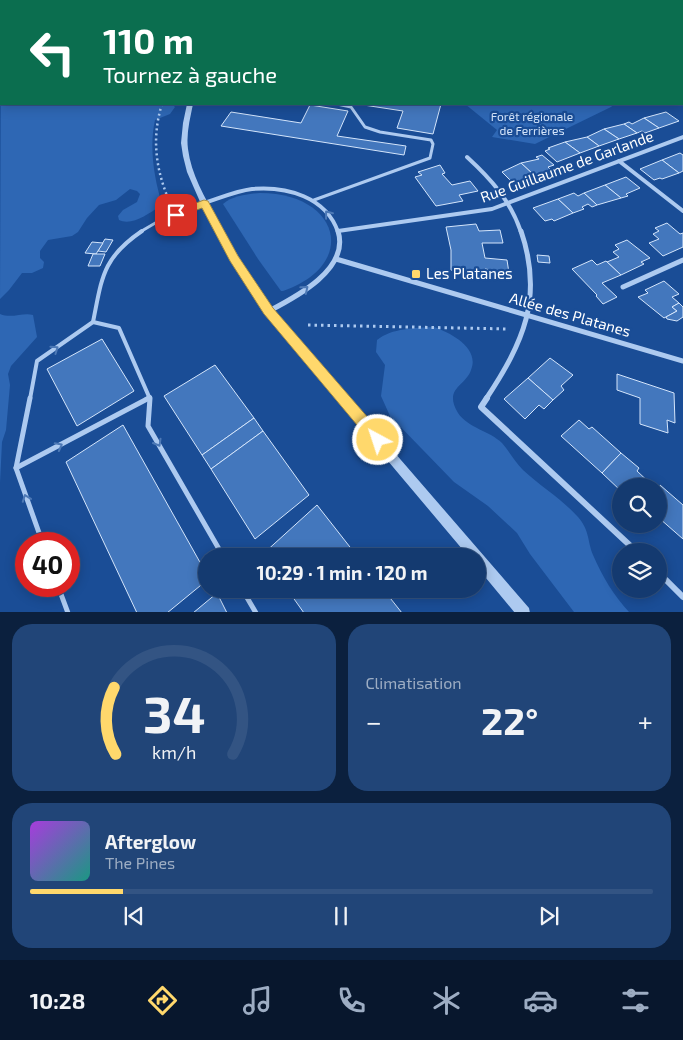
<!DOCTYPE html>
<html lang="fr">
<head>
<meta charset="utf-8">
<style>
	:root { --surface:#143a70; --page:#214578; --text:#f1f3f6; --muted:#9dadc3; --line:#335483; --accent:#ffd86c }
	body { margin:0; font-family:"Exo 2",sans-serif; background:var(--page); color:var(--text); height:100vh; display:flex; flex-direction:column; font-size:19px; white-space:nowrap }
	* { box-sizing:border-box; margin:0 }
	p { font-size:16px; color:var(--muted) }
	.icon { flex:none; width:28px; height:28px; fill:none; stroke:currentColor; stroke-width:2; stroke-linecap:round; stroke-linejoin:round }
	.map { position:relative; height:612px; overflow:hidden }
	.drawer { display:flex; flex-direction:column; gap:12px; padding:12px; background:#0b203e; flex:1 }
	.drawer>* { flex:none }
	.hud { position:absolute; left:0px; top:0px; width:684px; height:105px; box-shadow:0 2px 12px #0003,0 0 0 1px var(--line); background:#0b6e4f; color:#fff; overflow:hidden }
	.buttons { position:absolute; left:612px; top:478px; display:grid; gap:10px }
	.buttons a { display:grid; place-items:center; width:55px; height:55px; border-radius:50%; background:var(--surface); box-shadow:0 2px 12px #0003,0 0 0 1px var(--line); font-size:25px }
	.speed { position:absolute; left:15px; top:532px; display:flex; gap:10px; font-size:25px; font-weight:700; text-align:center }
	.speed>* { display:grid; place-content:center; width:65px; height:65px; border-radius:50%; background:var(--surface); box-shadow:0 2px 12px #0003,0 0 0 1px var(--line); line-height:1 }
	.speed .limit { border:8px solid #d22; background:#fff; color:#111 }
	.pin { position:absolute; display:grid; place-items:center; width:42px; height:42px; color:#fff; margin:-21px; border-radius:10px; box-shadow:0 2px 8px #0006 }
	.me { position:absolute; width:55px; margin:-28px; rotate:320deg; stroke-linejoin:round; filter:drop-shadow(0 0 4px #0008) }
	.turn { display:flex; align-items:center; gap:18px; height:105px; padding:0 20px; font-size:22px }
	.turn .icon { width:65px; height:65px; stroke-width:2.5 }
	.turn b { display:block; font-size:35px; line-height:42px }
	.big { font-size:38px; font-weight:700; line-height:1.1 }
	.drawer .tile { flex:1; display:flex; flex-direction:column; justify-content:center; gap:8px; min-width:0; padding:0 18px; border-radius:20px; background:var(--page) }
	.drawer .dial { align-items:center; gap:0 }
	.dial svg { height:130px; overflow:visible; fill:none; stroke:var(--line); stroke-width:7; stroke-linecap:round; text-anchor:middle }
	.dial text { fill:var(--text); stroke:none }
	.song { display:flex; align-items:center; gap:15px }
	.cover { width:60px; height:60px; border-radius:8px; background:linear-gradient(135deg,hsl(280 70% 55%),hsl(170 70% 35%)) }
	.played { height:5px; border-radius:2px; background:linear-gradient(90deg,var(--accent) 15%,var(--line) 15%) }
	.keys { display:flex; justify-content:space-around; direction:ltr }
	.heat { display:flex; justify-content:space-between; align-items:center; font-size:28px; direction:ltr }
	.drawer .tiles { flex:1; display:grid; gap:12px; grid-template-columns:1fr 1fr }
	.tile:last-child { grid-column:span 2 }
	.trip { position:absolute; left:198px; top:548px; width:288px; height:50px; border-radius:25px; background:var(--surface); box-shadow:0 2px 12px #0003,0 0 0 1px var(--line); font-weight:700; line-height:50px; text-align:center }
	.menu { display:flex; height:80px; justify-content:space-around; align-items:center; background:#08172d; color:var(--muted) }
	.menu .icon { width:35px; height:35px }
	.menu .on { color:var(--accent) }
	.menu b { font-size:22px; color:var(--text) }
	.map>svg:first-child { display:block }
	.green { fill:#2e67b4 }
	.building { fill:#4377bd; stroke:#d4e5fb }
	.lines { fill:none; stroke-linecap:round; stroke-linejoin:round }
	.path-far1 { stroke:#adcaf0; stroke-width:2.5; stroke-dasharray:2 3; stroke-linecap:butt }
	.path { stroke:#adcaf0; stroke-width:3; stroke-dasharray:2.5 4; stroke-linecap:butt }
	.service-far2 { stroke:#adcaf0; stroke-width:3 }
	.service-far1 { stroke:#adcaf0; stroke-width:4 }
	.service { stroke:#adcaf0; stroke-width:5 }
	.minor-far2 { stroke:#adcaf0; stroke-width:4 }
	.minor-far1 { stroke:#adcaf0; stroke-width:5 }
	.minor { stroke:#adcaf0; stroke-width:6 }
	.tertiary { fill:#adcaf0; fill-rule:evenodd }
	.oneway { stroke:#4d79b6 }
	.route { fill:#ffd86c; stroke:#a68c46 }
	.poi-dot { fill:#ffd86c; stroke:#1a4d96; stroke-width:2 }
	.labels { text-anchor:middle; stroke-width:4.5; stroke-linejoin:round; paint-order:stroke }
	.far-park-label { font-size:12px; fill:#d4e5fb; stroke:#1a4d96 }
	.street-label { font-size:15px; fill:#fff; stroke:#1a4d96 }
	.poi-label { font-size:15px; fill:#fff; stroke:#1a4d96; text-anchor:start }
</style>
</head>
<body>
<div class="map">
<svg width="683" height="613" viewBox="0 0 683 613">
	<rect width="100%" height="100%" fill="#1a4d96"/>
	<g class="green">
		<path d="M19,0h186l-187,1z"/>
		<path d="M233,0h450v81l-1,-80z"/>
		<path d="M1,26v78h171l3,3 -5,7 -15,6c-6,27 -1,58 7,84l-3,3c-11,7 -27,19 -40,13l-1,-4 5,-6 14,-8 3,-8 -3,-3 -7,-2 -14,11 -17,5 -12,13 -9,14 -6,4 -24,4 -8,11v7l4,4 -1,6 -11,5h-10l-13,17 -9,9z"/>
		<path d="M465,104h149l-3,3 -76,37 -43,-7 5,-7z"/>
		<path d="M260,193c79,0 100,71 23,98h-2l-23,-32 -35,-55c9,-8 25,-10 37,-11z"/>
		<path d="M0,314c12,5 23,-2 33,1l4,22 -26,29 -3,8 2,11 -4,45 -4,12 -2,41z"/>
		<path d="M434,327c17,6 46,21 37,43 -5,16 -28,18 -13,43 10,15 32,18 44,30 7,8 13,19 21,27 17,16 39,29 55,47 12,14 9,23 15,38 9,21 21,41 36,57h-55l-44,-58 -13,-21 -29,-27 -34,-24 -64,-66 -9,-20 4,-31 -9,-13 1,-12c15,-12 38,-12 57,-13z"/>
	</g>
	<g class="building">
		<path d="M357,104h84l-8,30 -36,-6 6,-17z"/>
		<path d="M310,105l38,6 -11,25 69,10 -2,9 -183,-29 10,-14 70,11z"/>
		<path d="M666,112l13,9 -20,7 -15,-10z"/>
		<path d="M644,118l15,10 -14,5 -3,-2 -5,2 -13,-9 5,-2 3,2z"/>
		<path d="M624,124l13,9 -18,6 -15,-10z"/>
		<path d="M604,129l15,10 -20,7 -12,-9z"/>
		<path d="M587,137l12,9 -19,7 -15,-11z"/>
		<path d="M565,142l15,11 -23,9 -12,-11 5,-2 -2,-1z"/>
		<path d="M680,153l3,2v16l-4,2 -17,-13z"/>
		<path d="M542,155l12,10 -6,2 3,3 -16,6 -14,-13 18,-4 -3,-2z"/>
		<path d="M662,160l17,13 -17,6 -2,-1 -6,2 -14,-11z"/>
		<path d="M521,163l14,13 -22,7 -11,-11z"/>
		<path d="M440,165l5,8 -3,1 10,11 18,-4 8,10 -19,4 4,6 -27,5 -21,-29 7,-2 -4,-3z"/>
		<path d="M626,177l14,11 -14,6 2,2 -7,2 -16,-13z"/>
		<path d="M605,185l16,13 -24,7 -13,-12z"/>
		<path d="M574,193l4,3 6,-3 13,12 -5,2 -4,-3 -6,3 2,2 -11,4 -15,-14z"/>
		<path d="M558,199l15,14 -19,8 -2,-2 -7,2 -12,-13z"/>
		<path d="M667,223l13,11 3,-1v14l-20,9 -14,-13 10,-4 -6,-5 6,-3 -4,-3z"/>
		<path d="M476,224l3,7 21,-1 3,13h-21l3,15 22,2 2,13 -24,-4v11l-34,-10v-20l-5,-23z"/>
		<path d="M105,239l8,1 -7,12 -8,-1z"/>
		<path d="M627,240l23,18 -9,4 3,2 -23,11 -14,-13 12,-5 -6,-5 6,-3 -4,-4z"/>
		<path d="M92,242l11,1 -7,11 -11,-1z"/>
		<path d="M93,254h12l-5,12h-12z"/>
		<path d="M537,255l12,1 1,7 -12,-1z"/>
		<path d="M592,260l5,5 9,-4 15,14 -19,8 15,14 -14,7 -7,-8 1,-1 -25,-26z"/>
		<path d="M664,281l15,13 -7,3 7,6 -7,4 5,4 -13,7 -26,-21 10,-4 -3,-3z"/>
		<path d="M679,303l4,4v10l-6,4 -10,-2 -1,-2 11,-6 -5,-4z"/>
		<path d="M102,339l32,52 -57,35 -30,-57z"/>
		<path d="M550,358l23,17 -12,11 3,4 -11,10 -25,-22z"/>
		<path d="M215,365l39,53 -52,37 -38,-59z"/>
		<path d="M617,374l57,19 1,30 -8,-3 1,13 -28,-9v-26l-23,-8z"/>
		<path d="M528,378l25,22 -9,9 -5,-4 -14,14 -21,-20z"/>
		<path d="M254,418l9,13 -52,38 -9,-14z"/>
		<path d="M579,420l10,9 3,-2 29,26 -19,20 -41,-37z"/>
		<path d="M123,425l83,148v8l-39,32h-30l-71,-151z"/>
		<path d="M263,431l46,64 -54,44 -44,-70z"/>
		<path d="M621,453l18,15 -2,3 16,15h-32v5l-19,-18z"/>
		<path d="M660,485l23,20v34l-24,-21z"/>
		<path d="M317,505l40,51h-92l-2,-2z"/>
		<path d="M287,589h96l19,24h-98z"/>
		<path d="M217,593l10,20h-34z"/>
	</g>
	<g class="lines">
		<path class="path-far1" d="M162,104c-11,35 -6,68 9,101"/>
		<path class="path" d="M308,325l201,4"/>
		<g class="service-far2">
			<path d="M314,200l116,-42 3,-14 -2,-4 -51,-8 -15,-5 -14,-20 -14,-3"/>
			<path d="M140,232l17,-10 47,-19"/>
		</g>
		<g class="service-far1">
			<path d="M93,322l26,6 31,71"/>
			<path d="M30,399l7,-38 56,-39c9,-44 9,-64 49,-91"/>
			<path d="M146,399l4,-2"/>
		</g>
		<g class="service">
			<path d="M30,398l-14,70 27,76"/>
			<path d="M150,398l-2,28 75,130"/>
			<path d="M16,468l133,-70"/>
			<path d="M58,586l10,27"/>
			<path d="M242,589l14,24"/>
		</g>
		<g class="minor-far2">
			<path d="M467,157c24,22 43,43 54,75"/>
			<path d="M619,161l64,50"/>
			<path d="M204,203c16,-5 32,-12 48,-14 35,-3 74,8 86,43"/>
			<path d="M338,231l154,-22 191,-72"/>
		</g>
		<g class="minor-far1">
			<path d="M336,259l347,102"/>
			<path d="M623,287l60,-27"/>
			<path d="M269,311c27,-14 81,-42 69,-80"/>
			<path d="M486,399c37,-56 58,-101 35,-168"/>
		</g>
		<g class="minor">
			<path d="M487,398l-6,9 155,144"/>
			<path d="M659,573l24,24"/>
		</g>
		<g class="tertiary">
			<rect x="222" y="0" width="4" height="1"/>
			<path d="M187,104h6c-3,15 -7,30 -5,45 3,25 17,49 29,70 22,41 47,79 75,115l237,274 1,5h-15l-39,-47v-10h-8l-182,-216 -41,-58 -44,-78 -14,-32 -4,-16 -2,-13 2,-20z"/>
		</g>
	</g>
	<defs><path id="oneway-chevron" d="M-2-3.5L2.5 0L-2 3.5" fill="none" stroke-width="1.6" stroke-linecap="round" stroke-linejoin="round" transform="scale(1.25)"/></defs>
	<g class="oneway">
		<use href="#oneway-chevron" transform="translate(328 214) rotate(-128)"/>
		<use href="#oneway-chevron" transform="translate(305 289) rotate(-39)"/>
		<use href="#oneway-chevron" transform="translate(55 349) rotate(-35)"/>
		<use href="#oneway-chevron" transform="translate(158 443) rotate(60)"/>
		<use href="#oneway-chevron" transform="translate(59 446) rotate(-28)"/>
		<use href="#oneway-chevron" transform="translate(26 498) rotate(-110)"/>
	</g>
	<path class="route" d="M204,200l4,1 30,55 35,52 110,127 2,5 -2,4 -5,2 -5,-2 -109,-130 -34,-53 -28,-53 -26,10 -5,-3 1,-3z"/>
	<rect class="poi-dot" x="411" y="269" width="10" height="10" rx="2.5"/>
	<g class="labels">
		<g class="far-park-label">
			<text x="532" y="121">Forêt régionale<tspan x="532" dy="14">de Ferrières</tspan></text>
		</g>
		<g class="street-label">
			<text transform="translate(567 167) rotate(-20)" y="5">Rue Guillaume de Garlande</text>
			<text transform="translate(570 315) rotate(16)" y="5">Allée des Platanes</text>
		</g>
		<g class="poi-label">
			<text x="426" y="279">Les Platanes</text>
		</g>
	</g>
</svg>
<div class="buttons">
<a><svg class="icon" aria-label="search" viewBox="0 0 24 24"><circle cx="10" cy="10" r="6"/><path d="M15 15l6 6"/></svg></a>
<a><svg class="icon" aria-label="layers" viewBox="0 0 24 24"><path d="M12 4l9 5-9 5-9-5zM3 14l9 5 9-5"/></svg></a>
</div>
<div class="speed"><div class="limit">40</div></div>
<div class="pin" style="left:176px;top:215px;background:#d93025"><svg class="icon" aria-label="arrive" viewBox="0 0 24 24"><path d="M6 21V4h12l-3 4 3 4H6"/></svg></div>
<svg class="me" style="left:378px;top:440px" viewBox="-20 -20 40 40"><circle r="17" fill="#ffd86c" stroke="#fff" stroke-width="3"/><path d="M0-11L8 9 0 5-8 9z" fill="#fff"/></svg>
<div class="trip">10:29 · 1 min · 120 m</div>
<div class="hud">
<div class="turn"><svg class="icon" aria-label="left" viewBox="0 0 24 24"><path d="M17 20v-9H6M10 6l-5 5 5 5"/></svg><div><b>110 m</b>Tournez à gauche</div></div>
</div>
</div>
<section class="drawer">
<div class="tiles">
<div class="tile dial"><svg viewBox="0 0 100 80">
<path d="M14 69A42 42 0 1 1 86 69"/>
<path d="M14 69A42 42 0 0 1 13 28" stroke="#ffd86c"/>
<text x="50" y="56" font-size="32" font-weight="700">34</text>
<text x="50" y="72" font-size="11">km/h</text>
</svg></div>
<div class="tile"><p>Climatisation</p>
<div class="heat"><a>−</a><b class="big">22°</b><a>+</a></div>
</div>
<div class="tile">
<div class="song"><i class="cover"></i><div><b>Afterglow</b><p>The Pines</p></div></div>
<div class="played"></div>
<div class="keys"><svg class="icon" aria-label="previous" viewBox="0 0 24 24"><path d="M18 5L8 12l10 7zM5 5v14"/></svg><svg class="icon" aria-label="pause" viewBox="0 0 24 24"><path d="M8 5v14M16 5v14"/></svg><svg class="icon" aria-label="next" viewBox="0 0 24 24"><path d="M6 5l10 7-10 7zM19 5v14"/></svg></div>
</div>
</div>
</section>
<nav class="menu">
<b>10:28</b>
<svg class="icon on" aria-label="directions" viewBox="0 0 24 24"><path d="M12 3l9 9-9 9-9-9zM9 14v-3h6M13 9l2 2-2 2"/></svg>
<svg class="icon" aria-label="music" viewBox="0 0 24 24"><path d="M9 18V5l10-2v13"/><circle cx="6" cy="18" r="3"/><circle cx="16" cy="16" r="3"/></svg>
<svg class="icon" aria-label="phone" viewBox="0 0 24 24"><path d="M5 4h4l2 5-3 2q2 4 5 5l2-3 5 2v4C11 20 4 13 5 4z"/></svg>
<svg class="icon" aria-label="climate" viewBox="0 0 24 24"><path d="M12 3v18M4 7l16 10M4 17L20 7"/></svg>
<svg class="icon" aria-label="car" viewBox="0 0 24 24"><path d="M5 17H2v-5l4-1 3-4h7l3 4 3 1v5h-3M9 17h6M6 11h13"/><circle cx="7" cy="17" r="2"/><circle cx="17" cy="17" r="2"/></svg>
<svg class="icon" aria-label="filters" viewBox="0 0 24 24"><path d="M4 7h16M4 17h16"/><circle cx="9" cy="7" r="2"/><circle cx="15" cy="17" r="2"/></svg>
</nav>
</body>
</html>
